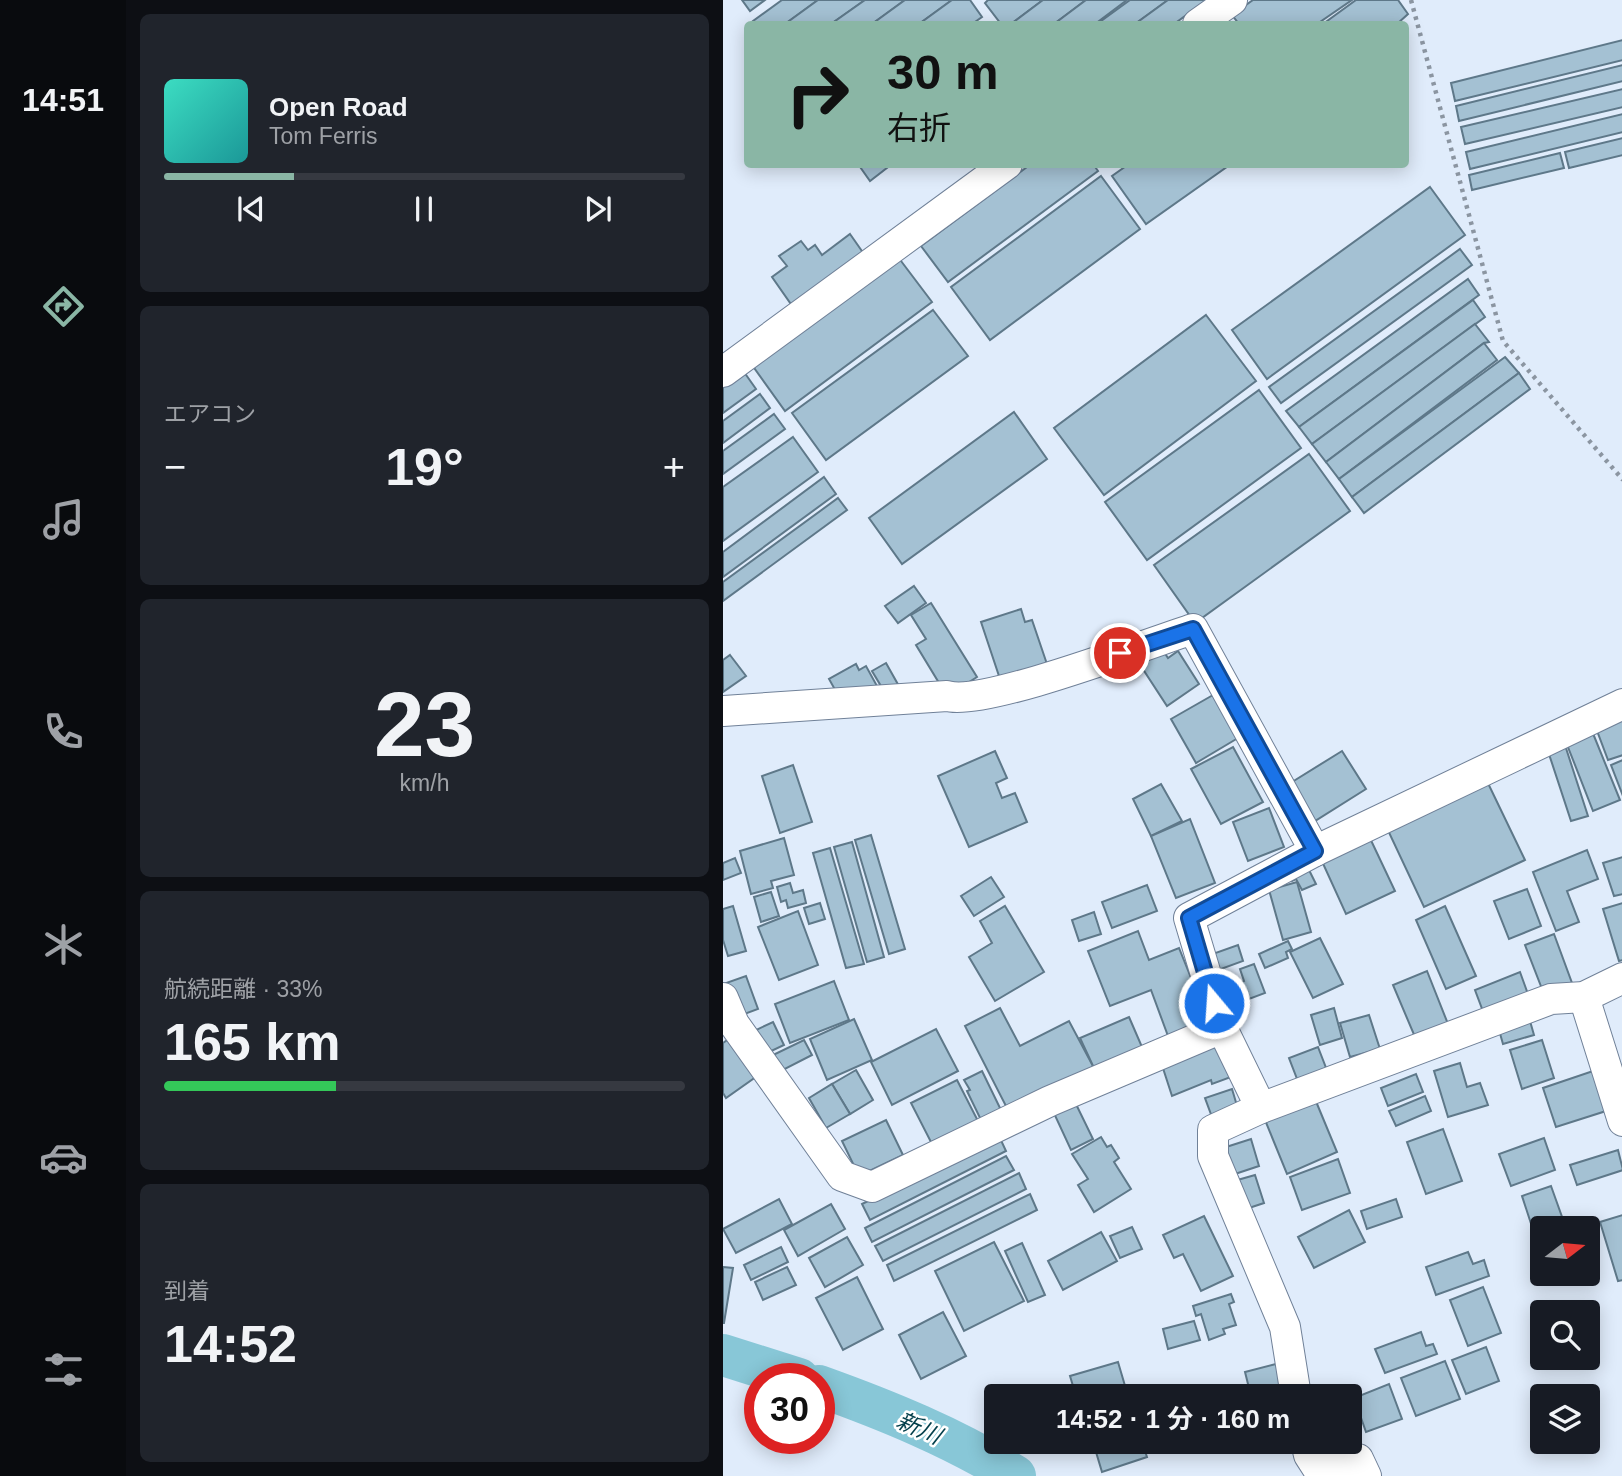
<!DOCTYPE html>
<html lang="ja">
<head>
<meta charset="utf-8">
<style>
	:root { --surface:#171b24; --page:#20242c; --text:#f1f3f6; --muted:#9ea1a6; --line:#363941; --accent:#8ab6a5 }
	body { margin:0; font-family:Arial,"Noto Sans JP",sans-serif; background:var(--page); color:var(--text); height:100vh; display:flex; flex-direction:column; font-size:26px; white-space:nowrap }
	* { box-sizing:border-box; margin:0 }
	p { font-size:23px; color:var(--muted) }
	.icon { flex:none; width:38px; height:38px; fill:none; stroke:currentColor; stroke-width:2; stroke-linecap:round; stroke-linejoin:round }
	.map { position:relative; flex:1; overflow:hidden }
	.sheet { display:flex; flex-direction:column; gap:14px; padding:14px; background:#0d0f14; width:597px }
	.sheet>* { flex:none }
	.guide { position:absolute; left:21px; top:21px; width:665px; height:147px; border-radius:7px; box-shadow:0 4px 18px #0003; background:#8ab6a5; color:#111; overflow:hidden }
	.needle { width:46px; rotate:74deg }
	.controls { position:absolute; left:807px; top:1216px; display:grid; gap:14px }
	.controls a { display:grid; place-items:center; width:70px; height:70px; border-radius:7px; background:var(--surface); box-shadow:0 4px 18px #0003; font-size:35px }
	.speed { position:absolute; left:21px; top:1363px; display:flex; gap:14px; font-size:35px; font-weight:700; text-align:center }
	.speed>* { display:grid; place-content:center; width:91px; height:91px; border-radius:50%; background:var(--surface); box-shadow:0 4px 18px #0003; line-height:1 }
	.speed .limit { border:10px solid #d22; background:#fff; color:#111 }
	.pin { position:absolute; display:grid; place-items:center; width:60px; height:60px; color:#fff; margin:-30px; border:4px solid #fff; border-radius:50%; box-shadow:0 2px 7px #0007 }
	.me { position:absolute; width:77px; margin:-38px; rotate:342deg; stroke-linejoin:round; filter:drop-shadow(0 0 5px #0008) }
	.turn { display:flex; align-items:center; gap:24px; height:147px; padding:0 28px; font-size:32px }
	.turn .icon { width:91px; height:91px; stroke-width:2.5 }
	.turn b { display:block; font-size:49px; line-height:60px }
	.big { font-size:52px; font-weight:700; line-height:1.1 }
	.sheet .widget { flex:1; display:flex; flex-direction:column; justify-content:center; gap:10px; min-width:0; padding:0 24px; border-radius:10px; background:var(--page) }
	.sheet .dial { align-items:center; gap:0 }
	.dial b { font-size:91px; line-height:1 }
	.song { display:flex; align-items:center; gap:21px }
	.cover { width:84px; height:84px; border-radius:10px; background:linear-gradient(135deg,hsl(170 70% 55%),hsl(180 70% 35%)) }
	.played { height:7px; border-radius:4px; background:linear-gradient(90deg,var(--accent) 25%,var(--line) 25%) }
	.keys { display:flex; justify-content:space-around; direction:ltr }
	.heat { display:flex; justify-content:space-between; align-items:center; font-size:38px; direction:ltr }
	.charge { height:10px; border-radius:5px; background:linear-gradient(90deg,#34c759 33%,var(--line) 0) }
	.trip { position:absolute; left:261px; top:1384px; width:378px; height:70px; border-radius:7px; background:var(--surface); box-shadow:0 4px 18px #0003; font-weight:700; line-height:70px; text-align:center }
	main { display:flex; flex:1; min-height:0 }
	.tabs { display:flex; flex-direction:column; width:126px; justify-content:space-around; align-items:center; background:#090b0e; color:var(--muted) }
	.tabs .icon { width:49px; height:49px }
	.tabs .selected { color:var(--accent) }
	.tabs b { font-size:32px; color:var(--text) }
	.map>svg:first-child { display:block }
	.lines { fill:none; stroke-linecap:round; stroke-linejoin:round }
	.river { stroke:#88c7d7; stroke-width:42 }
	.building { fill:#a4c1d3; stroke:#5e7889; stroke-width:2 }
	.minor-casing { stroke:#708198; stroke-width:32 }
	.path { stroke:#8b95a1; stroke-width:4.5; stroke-dasharray:3.5 5; stroke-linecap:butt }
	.minor { stroke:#fff; stroke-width:30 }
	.route-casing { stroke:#114b97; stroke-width:18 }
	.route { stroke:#1a73e8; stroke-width:12 }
	.labels { text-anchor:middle; stroke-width:5; stroke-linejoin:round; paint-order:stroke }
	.water-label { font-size:23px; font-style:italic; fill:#033f4b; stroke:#fff }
</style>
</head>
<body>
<main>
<nav class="tabs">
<b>14:51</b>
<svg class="icon selected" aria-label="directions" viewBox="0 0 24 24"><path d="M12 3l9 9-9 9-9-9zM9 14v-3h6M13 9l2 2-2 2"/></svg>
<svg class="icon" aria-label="music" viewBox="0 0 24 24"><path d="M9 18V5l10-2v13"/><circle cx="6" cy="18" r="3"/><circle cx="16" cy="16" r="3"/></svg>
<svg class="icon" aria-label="phone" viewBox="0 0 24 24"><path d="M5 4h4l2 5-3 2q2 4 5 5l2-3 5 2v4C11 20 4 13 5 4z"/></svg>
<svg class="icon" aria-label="climate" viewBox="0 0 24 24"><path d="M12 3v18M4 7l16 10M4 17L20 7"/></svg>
<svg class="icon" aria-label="car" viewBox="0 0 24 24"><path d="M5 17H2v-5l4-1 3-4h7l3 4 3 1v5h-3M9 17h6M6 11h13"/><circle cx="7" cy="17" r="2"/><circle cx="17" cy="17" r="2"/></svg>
<svg class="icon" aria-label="filters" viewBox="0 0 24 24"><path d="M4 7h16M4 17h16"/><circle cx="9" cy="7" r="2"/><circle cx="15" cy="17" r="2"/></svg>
</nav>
<section class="sheet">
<div class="widget">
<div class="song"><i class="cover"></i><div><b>Open Road</b><p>Tom Ferris</p></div></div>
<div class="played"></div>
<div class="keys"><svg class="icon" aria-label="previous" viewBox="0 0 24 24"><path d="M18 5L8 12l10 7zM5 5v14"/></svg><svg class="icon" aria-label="pause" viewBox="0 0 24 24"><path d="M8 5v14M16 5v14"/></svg><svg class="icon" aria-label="next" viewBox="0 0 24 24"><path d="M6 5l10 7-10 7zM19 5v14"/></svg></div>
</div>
<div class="widget"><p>エアコン</p>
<div class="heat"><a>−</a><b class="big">19°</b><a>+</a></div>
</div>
<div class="widget dial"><b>23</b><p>km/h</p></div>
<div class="widget"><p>航続距離 · 33%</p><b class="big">165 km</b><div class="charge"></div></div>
<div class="widget"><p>到着</p><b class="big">14:52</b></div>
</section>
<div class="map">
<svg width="900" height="1476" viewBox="0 0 900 1476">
	<rect width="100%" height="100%" fill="#e0ecfb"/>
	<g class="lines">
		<g class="river">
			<path d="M0,1355l76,24"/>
			<path d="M96,1386c67,24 136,52 196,90"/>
		</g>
	</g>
	<g class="building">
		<path d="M19,0h23l-15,11z"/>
		<path d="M59,0h36l-33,24h-30l-2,-3z"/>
		<path d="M95,0h47l-34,24h-46z"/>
		<path d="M142,0h40l-33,24h-41z"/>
		<path d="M182,0h47l-33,24h-47z"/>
		<path d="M229,0h18l12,17 -10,7h-53z"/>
		<path d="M265,0h55l-32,24h-10l-16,-21z"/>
		<path d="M320,0h43l-32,24h-43z"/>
		<path d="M363,0h41l-32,24h-41z"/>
		<path d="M407,0h38l-33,24h-38z"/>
		<path d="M445,0h39l-33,24h-39z"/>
		<path d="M530,0h99l-35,24h-78l-7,-9z"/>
		<path d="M633,0h42l10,14 -11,10h-74z"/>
		<path d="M900,40v20l-168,41 -4,-18z"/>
		<path d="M900,65v16l-164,40 -3,-15z"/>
		<path d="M900,89v18l-158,37 -4,-17z"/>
		<path d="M900,114v18l-153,37 -4,-17z"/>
		<path d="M900,138v17l-54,13 -4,-16z"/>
		<path d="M837,153l4,15 -92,22 -3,-15z"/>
		<path d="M135,164h34l-22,17z"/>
		<path d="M308,164h62l5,7 -150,111 -27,-36z"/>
		<path d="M406,164h102l-85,60 -34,-48z"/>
		<path d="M378,176l39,53 -150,111 -39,-53z"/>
		<path d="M707,187l35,48 -198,144 -35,-49z"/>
		<path d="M127,234l14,20 -71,53 -21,-30 15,-11 -8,-10 22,-15 7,9 7,-5 7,10z"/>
		<path d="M737,249l12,16 -191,138 -12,-16z"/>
		<path d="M175,257l34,45 -147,109 -33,-46z"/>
		<path d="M745,279l11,16 -180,132 -13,-16z"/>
		<path d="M750,300l12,17 -173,127 -13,-17z"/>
		<path d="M210,310l35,46 -142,104 -34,-47z"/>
		<path d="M483,315l50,66 -152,114 -50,-67z"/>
		<path d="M752,324l14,18 -5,1 -158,119 -14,-18z"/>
		<path d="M761,343l13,17 -158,119 -13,-17z"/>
		<path d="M782,357l14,16 -167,124 -13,-18z"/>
		<path d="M21,372l12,17 -33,24v-26z"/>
		<path d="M796,373l11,16 -166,124 -12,-16z"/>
		<path d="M536,390l42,58 -154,112 -42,-58z"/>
		<path d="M37,394l10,14 -47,35v-22z"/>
		<path d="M291,412l33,47 -145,105 -33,-46z"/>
		<path d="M51,414l11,15 -62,45v-23z"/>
		<path d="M70,437l25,35 -95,69v-54z"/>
		<path d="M586,454l41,57 -155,112 -41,-58z"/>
		<path d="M101,477l12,17 -113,83v-25z"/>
		<path d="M115,498l9,12 -124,91v-19z"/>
		<path d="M191,586l12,17 -28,20 -13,-17z"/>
		<path d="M208,603l46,74 -30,19 -31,-51 10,-6 -15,-24z"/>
		<path d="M298,609l4,13 7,-2 17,50 -47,15 -21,-63z"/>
		<path d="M437,646l8,12 10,-7 21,33 -32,22 -30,-46z"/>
		<path d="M7,655l16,21 -23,16v-32z"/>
		<path d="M163,663l14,25 -13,8 -15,-25z"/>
		<path d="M133,664l3,6 7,-4 11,20 -34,18 -14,-25z"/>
		<path d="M490,695l25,43 -42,25 -25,-44z"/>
		<path d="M900,718v37l-15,5 -12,-32z"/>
		<path d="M869,731l28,69 -27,11 -27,-69z"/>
		<path d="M841,742l24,74 -17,5 -24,-73z"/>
		<path d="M510,747l30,55 -42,22 -30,-55z"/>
		<path d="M272,751l12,27 -11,5 6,15 13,-5 12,29 -58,25 -31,-71z"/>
		<path d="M619,751l24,38 -59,37 -23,-39z"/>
		<path d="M900,760v36l-12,-31z"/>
		<path d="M70,765l19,57 -32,11 -18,-57z"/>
		<path d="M762,777l40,83 -101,47 -39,-83z"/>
		<path d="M438,784l21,37 -31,15 -18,-37z"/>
		<path d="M546,808l15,39 -36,14 -15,-39z"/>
		<path d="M467,819l25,64 -39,15 -25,-62z"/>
		<path d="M645,834l27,57 -49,23 -26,-57z"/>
		<path d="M148,835l34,114 -16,5 -34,-114z"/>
		<path d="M61,838l10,37 -23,6 2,7 -22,6 -11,-43z"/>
		<path d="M129,842l32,115 -17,5 -33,-115z"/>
		<path d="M107,848l34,116 -18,4 -33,-115z"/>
		<path d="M864,850l11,29 -31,12 12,31 -23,9 -23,-59z"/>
		<path d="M900,857v37l-9,2 -11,-33z"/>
		<path d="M12,858l6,15 -18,7v-17z"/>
		<path d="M583,864l10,20 -14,6 -6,-11 -4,2 -4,-8z"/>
		<path d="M268,877l13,20 -30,19 -13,-20z"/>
		<path d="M574,882l14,50 -28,8 -14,-50z"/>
		<path d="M67,883l3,10 10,-3 3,13 -18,5 -2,-8 -5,2 -4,-15z"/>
		<path d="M424,885l10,26 -45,17 -10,-26z"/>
		<path d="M804,889l14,37 -32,13 -15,-38z"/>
		<path d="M48,892l8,24 -18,6 -7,-25z"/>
		<path d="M97,903l5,16 -16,5 -5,-16z"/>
		<path d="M900,903v57l-4,1 -16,-52z"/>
		<path d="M10,906l13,45 -18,5 -5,-16v-31z"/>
		<path d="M282,906l39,66 -49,29 -26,-44 23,-14 -12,-22z"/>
		<path d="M722,906l31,70 -30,13 -30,-69z"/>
		<path d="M75,911l20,54 -39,15 -21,-53z"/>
		<path d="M371,912l7,22 -22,7 -7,-21z"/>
		<path d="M415,931l11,29 30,-12 29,72 -40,16 -17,-46 -41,16 -22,-55z"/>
		<path d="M831,934l18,49 -28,11 -19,-49z"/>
		<path d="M597,938l23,46 -30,14 -23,-46z"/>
		<path d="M565,941l4,8 -6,3 2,6 -23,10 -6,-14z"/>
		<path d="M515,945l5,16 -33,12 -6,-16z"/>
		<path d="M531,964l11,29 -24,9 -6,-17 9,-4 -4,-12z"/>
		<path d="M704,971l21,53 -33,13 -22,-52z"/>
		<path d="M797,972l9,25 -45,17 -9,-24z"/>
		<path d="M23,976l12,33 -19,7 -13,-33z"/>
		<path d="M111,981l15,39 -59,23 -15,-39z"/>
		<path d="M277,1008l20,38 49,-25 25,47 -85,44 -44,-86z"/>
		<path d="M611,1008l8,30 -22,7 -9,-30z"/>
		<path d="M646,1015l11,34 -30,8 -10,-34z"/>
		<path d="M406,1017l13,30 -48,21 -14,-30z"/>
		<path d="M131,1019l18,41 -45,20 -17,-41z"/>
		<path d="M807,1021l4,14 -31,9 -4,-14z"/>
		<path d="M50,1022l11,23 -19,9 -11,-23z"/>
		<path d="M213,1029l22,42 -66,34 -21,-43z"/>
		<path d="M10,1036l27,38 -34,24 -3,-5v-50z"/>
		<path d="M494,1038l14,39 -19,7 -1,-4 -39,16 -11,-34z"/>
		<path d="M81,1040l8,15 -33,17 -8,-16z"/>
		<path d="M819,1040l12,38 -32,11 -12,-39z"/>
		<path d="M595,1047l10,26 -29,11 -10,-26z"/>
		<path d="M737,1063l7,24 13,-4 8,22 -40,12 -14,-46z"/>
		<path d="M133,1070l17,30 -23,14 -18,-30z"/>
		<path d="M259,1071l19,39 -20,10 -14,-29 3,-1 -6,-10z"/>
		<path d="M870,1071l13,40 -50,16 -13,-39z"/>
		<path d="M693,1074l7,18 -35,14 -7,-18z"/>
		<path d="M234,1080l22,43 -46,23 -22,-43z"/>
		<path d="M109,1084l18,30 -24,14 -17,-30z"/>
		<path d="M509,1089l6,20 -26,8 -7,-19z"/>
		<path d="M702,1096l6,15 -35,15 -7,-15z"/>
		<path d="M350,1098l20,41 -22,11 -19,-41z"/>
		<path d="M592,1099l22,53 -50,22 -22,-54z"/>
		<path d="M163,1120l17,35 -44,21 -17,-35z"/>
		<path d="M720,1129l19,52 -36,13 -19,-52z"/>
		<path d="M276,1136l7,15 -136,69 -8,-16z"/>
		<path d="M378,1137l6,10 4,-2 8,13 -5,4 17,27 -37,23 -16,-27 10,-6 -16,-25z"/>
		<path d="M821,1138l11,32 -44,16 -12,-32z"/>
		<path d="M528,1139l8,27 -30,10 -9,-27z"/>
		<path d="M895,1150l5,20 -46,15 -7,-20z"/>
		<path d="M283,1156l8,14 -142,72 -7,-14z"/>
		<path d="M615,1159l12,34 -48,17 -12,-33z"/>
		<path d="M296,1173l7,16 -143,72 -8,-15z"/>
		<path d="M532,1175l9,28 -21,7 -9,-29z"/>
		<path d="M828,1186l15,42h-24v9l-6,2 -14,-43z"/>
		<path d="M307,1194l7,16 -143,71 -7,-16z"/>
		<path d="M56,1199l13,25 -56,29 -13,-24z"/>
		<path d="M673,1199l6,18 -35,12 -6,-18z"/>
		<path d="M108,1204l14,25 -47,27 -14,-26z"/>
		<path d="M626,1210l16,32 -51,26 -16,-31z"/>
		<path d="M900,1215v65l-5,1 -18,-59z"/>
		<path d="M481,1216l29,60 -32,15 -18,-37 -9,4 -11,-23z"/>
		<path d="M409,1227l10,22 -22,9 -10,-22z"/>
		<path d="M378,1232l16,29 -54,29 -15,-29z"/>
		<path d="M124,1237l16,28 -38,22 -16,-29z"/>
		<path d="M271,1242l30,59 -60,30 -29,-60z"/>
		<path d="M299,1243l23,52 -17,7 -23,-51z"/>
		<path d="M58,1247l7,15 -37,18 -7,-15z"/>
		<path d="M745,1252l5,12 11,-4 5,16 -53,19 -10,-28z"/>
		<path d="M0,1267l10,1 -9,55h-1z"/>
		<path d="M64,1267l9,18 -33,15 -8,-18z"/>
		<path d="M134,1277l26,52 -40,21 -27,-52z"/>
		<path d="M760,1287l18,46 -33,13 -18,-46z"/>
		<path d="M508,1294l3,8 -5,2 7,21 -13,4 2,5 -16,6 -8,-26 -5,2 -3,-10z"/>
		<path d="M220,1312l23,44 -45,23 -22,-44z"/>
		<path d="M471,1321l6,19 -32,9 -5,-20z"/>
		<path d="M698,1332l5,14 7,-2 4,10 -52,19 -10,-24z"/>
		<path d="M763,1347l13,34 -33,13 -14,-34z"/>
		<path d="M722,1361l15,38 -44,17 -15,-38z"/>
		<path d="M395,1362l10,34h-52l-6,-20z"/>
		<path d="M553,1364l9,32h-34l-6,-24z"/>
		<path d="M666,1384l13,35 -36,13 -12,-34z"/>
		<path d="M370,1442h49l5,15 -45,15z"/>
	</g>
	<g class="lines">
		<defs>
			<g id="minor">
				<path d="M475,24l34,-24"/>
				<path d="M0,372l284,-208"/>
				<path d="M900,704l-308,147 -126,67 33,110 39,80 290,-109 33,-2 39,-19"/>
				<path d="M0,711l224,-15c36,11 202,-53 246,-67l122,222"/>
				<path d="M861,997l39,124"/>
				<path d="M0,998l11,26 108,152 30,11 178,-86 172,-73"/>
				<path d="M538,1108l-48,22v26l72,171 11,69"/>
				<path d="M583,1442l3,13 9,14 40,-10 8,17"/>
			</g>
		</defs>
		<use href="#minor" class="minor-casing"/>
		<path class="path" d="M688,0l92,341 120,139"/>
		<use href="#minor" class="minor"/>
	</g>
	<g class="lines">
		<defs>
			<path id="route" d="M397,653l73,-24 122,222 -126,67 25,85"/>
		</defs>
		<use href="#route" class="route-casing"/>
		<use href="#route" class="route"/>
	</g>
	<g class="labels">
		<g class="water-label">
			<text transform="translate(196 1428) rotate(24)" y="8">新川</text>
		</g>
	</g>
</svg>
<div class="controls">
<a><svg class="needle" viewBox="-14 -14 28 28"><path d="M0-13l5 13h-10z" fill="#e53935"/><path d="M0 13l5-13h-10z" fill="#9ea1a6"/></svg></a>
<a><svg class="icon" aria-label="search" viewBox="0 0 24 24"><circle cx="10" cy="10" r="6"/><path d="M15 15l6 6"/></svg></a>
<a><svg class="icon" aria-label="layers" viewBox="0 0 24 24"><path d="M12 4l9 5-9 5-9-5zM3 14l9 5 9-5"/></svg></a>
</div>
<div class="speed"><div class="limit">30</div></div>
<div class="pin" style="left:397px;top:653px;background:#d93025"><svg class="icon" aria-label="arrive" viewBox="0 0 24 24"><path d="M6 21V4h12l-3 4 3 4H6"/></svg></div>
<svg class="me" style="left:491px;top:1003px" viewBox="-20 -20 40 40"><circle r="17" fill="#1a73e8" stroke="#fff" stroke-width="3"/><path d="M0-11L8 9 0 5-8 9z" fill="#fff"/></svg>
<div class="trip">14:52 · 1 分 · 160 m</div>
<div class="guide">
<div class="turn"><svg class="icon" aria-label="right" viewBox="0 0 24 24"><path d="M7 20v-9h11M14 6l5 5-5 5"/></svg><div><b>30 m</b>右折</div></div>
</div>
</div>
</main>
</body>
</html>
